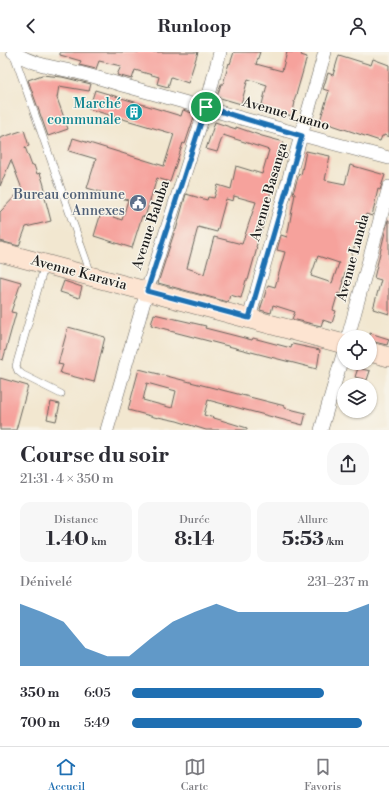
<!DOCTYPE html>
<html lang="fr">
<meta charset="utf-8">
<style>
:root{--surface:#fff;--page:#f7f7f7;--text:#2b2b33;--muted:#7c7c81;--line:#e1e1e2;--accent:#1f6fb2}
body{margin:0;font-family:"Libre Bodoni",serif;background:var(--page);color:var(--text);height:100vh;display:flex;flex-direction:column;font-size:15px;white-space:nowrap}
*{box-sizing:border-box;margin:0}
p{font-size:13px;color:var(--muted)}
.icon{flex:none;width:22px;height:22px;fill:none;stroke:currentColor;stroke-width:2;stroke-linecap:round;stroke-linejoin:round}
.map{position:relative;height:378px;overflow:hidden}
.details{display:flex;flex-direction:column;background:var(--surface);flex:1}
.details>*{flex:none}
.tools{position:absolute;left:337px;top:278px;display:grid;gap:8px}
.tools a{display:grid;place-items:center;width:40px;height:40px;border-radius:50%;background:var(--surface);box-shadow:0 1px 3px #0004;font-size:20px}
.pin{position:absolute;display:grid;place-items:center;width:34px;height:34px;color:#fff;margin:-17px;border:2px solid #fff;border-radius:50%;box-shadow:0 1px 4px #0007}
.round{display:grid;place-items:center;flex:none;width:42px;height:42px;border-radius:16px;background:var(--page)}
.summary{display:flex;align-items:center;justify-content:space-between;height:68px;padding:0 20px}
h1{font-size:22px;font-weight:800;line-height:30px}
.metrics{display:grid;grid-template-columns:repeat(3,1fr);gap:6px;height:68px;padding:4px 20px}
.metrics div{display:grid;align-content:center;border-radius:10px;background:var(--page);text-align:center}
.metrics b{font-size:20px;font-weight:800}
.metrics small{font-size:11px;font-weight:400}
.metrics p{font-size:11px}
.chart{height:112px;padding:8px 20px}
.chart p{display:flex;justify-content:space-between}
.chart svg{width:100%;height:72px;margin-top:4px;fill:var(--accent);opacity:.7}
ul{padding:0 20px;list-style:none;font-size:13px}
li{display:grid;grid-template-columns:64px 48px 1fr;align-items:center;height:30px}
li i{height:10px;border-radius:5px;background:var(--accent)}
header{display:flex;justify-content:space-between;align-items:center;height:52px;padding:0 20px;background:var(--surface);font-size:18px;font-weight:800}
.menu{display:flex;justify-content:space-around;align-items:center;height:56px;border-top:1px solid var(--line);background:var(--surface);font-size:11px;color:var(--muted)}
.menu a{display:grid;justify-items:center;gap:2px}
.menu .current{color:var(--accent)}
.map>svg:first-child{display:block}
.building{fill:#f6a29c;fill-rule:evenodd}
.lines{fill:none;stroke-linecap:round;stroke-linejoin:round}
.lane-casing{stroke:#67635b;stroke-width:8}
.street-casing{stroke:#67635b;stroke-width:14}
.secondary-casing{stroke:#67635b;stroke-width:20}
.lane{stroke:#fff;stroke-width:7}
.street{stroke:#fff;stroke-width:13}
.secondary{stroke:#fde4d1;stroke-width:19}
.route-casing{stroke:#fff;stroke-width:8}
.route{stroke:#1f6fb2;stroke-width:5}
.labels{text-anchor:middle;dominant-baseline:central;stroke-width:3;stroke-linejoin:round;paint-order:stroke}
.culture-label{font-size:14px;fill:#0d838f;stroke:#f7f3e8;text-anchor:end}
.street-label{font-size:14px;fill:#1c1c1c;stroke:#f7f3e8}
.service-label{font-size:14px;fill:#4e5e75;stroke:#f7f3e8;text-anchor:end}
</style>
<header><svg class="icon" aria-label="back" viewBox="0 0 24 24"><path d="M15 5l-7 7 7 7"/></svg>Runloop<svg class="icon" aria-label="person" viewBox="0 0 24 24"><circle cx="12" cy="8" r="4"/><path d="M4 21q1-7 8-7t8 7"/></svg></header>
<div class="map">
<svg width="389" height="378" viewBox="0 0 389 378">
<rect width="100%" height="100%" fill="#f7f3e8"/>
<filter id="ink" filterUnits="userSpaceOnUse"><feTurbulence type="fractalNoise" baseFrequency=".025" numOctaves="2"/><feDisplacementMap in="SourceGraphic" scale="8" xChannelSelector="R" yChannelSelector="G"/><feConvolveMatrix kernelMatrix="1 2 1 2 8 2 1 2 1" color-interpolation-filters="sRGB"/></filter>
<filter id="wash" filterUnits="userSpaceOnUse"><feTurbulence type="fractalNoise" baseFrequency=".012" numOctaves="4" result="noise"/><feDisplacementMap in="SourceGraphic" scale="16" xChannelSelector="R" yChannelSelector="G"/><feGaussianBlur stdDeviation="0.9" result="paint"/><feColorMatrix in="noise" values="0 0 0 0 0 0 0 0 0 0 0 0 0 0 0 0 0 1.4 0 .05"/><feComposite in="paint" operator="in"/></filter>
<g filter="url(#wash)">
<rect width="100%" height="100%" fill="#f2e7d0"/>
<g id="blocks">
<g class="building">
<polygon points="60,0 198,0 188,31 171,25 168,35 157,32 159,25 135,18 132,27 117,23 121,14 99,9 96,17 79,13 81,9 60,3"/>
<polygon points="234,0 260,0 256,12 282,19 287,0 302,0 301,3 307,5 294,50 295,50 292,64 272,58 270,63 260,60 267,33 248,27 241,52 217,45 221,32 223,32 229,11 230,12"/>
<polygon points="339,3 371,13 373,7 389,13 389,85 384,83 384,84 382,84 380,89 320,69 329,39 323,37 328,21 333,23"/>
<polygon points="42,23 62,25 91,32 89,39 59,34 57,46 68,77 48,84 28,28"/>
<polygon points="95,38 181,64 183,58 195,62 185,92 183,91 170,130 157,126 145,165 142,164 132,196 94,184 101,161 122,168 128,148 87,136 96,107 69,99 73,86 164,114 174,82 89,57"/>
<path d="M215 70 236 77V75L262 84 284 90 265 161H267L256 195 257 196 248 228H246L241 246 230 243 228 250 158 231 175 178H176L186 142 207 148 208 145 214 146 218 133 231 137 236 114 262 122 269 98 223 83 217 100 206 97ZM234 144 256 150 242 192 214 185 204 222 187 216 198 175 217 180 226 147 233 149Z"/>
<polygon points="24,78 29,94 25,95 32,114 34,113 37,122 40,121 43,130 46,141 44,142 51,169 26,175 19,194 0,189 0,160 22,137 11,108 0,134 0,86"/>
<path d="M306 99 330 104 325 128 345 132 350 113 385 123 380 138 378 137 372 164 366 162 358 190H356L342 230H344L340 242 338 241 333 258 336 259 332 271 323 268 321 274 292 267 295 260 273 253 271 261 260 258 268 233 275 235 285 200 277 198 281 183 287 185 295 142 293 141 299 122 301 123ZM318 204 339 211 332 231 311 224Z"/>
<polygon points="388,168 389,168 389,262 373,257 381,228 374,226"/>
<polygon points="0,224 21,230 11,260 16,261 3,308 0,307"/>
<polygon points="64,229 82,235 79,246 60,240"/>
<polygon points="154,262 206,274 205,276 252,288 253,286 291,296 292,292 320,298 317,317 170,279 170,278 151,273"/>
<polygon points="68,275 105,285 94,330 60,321 63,313 58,312"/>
<polygon points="370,281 389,287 387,293 370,289"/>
<polygon points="358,316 370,319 367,328 355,325"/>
<path d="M139 317 285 354V356L306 361 303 373 208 348 204 363 247 376V378H206L177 369 158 365V366L128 358ZM147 331 176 339 172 356 143 348Z"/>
<polygon points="0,326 28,334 16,378 0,378"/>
<polygon points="51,350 60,352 56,369 47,367"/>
</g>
</g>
</g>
<g filter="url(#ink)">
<use href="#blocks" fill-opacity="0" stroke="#67635b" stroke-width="1"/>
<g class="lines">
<defs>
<g id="lane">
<polyline points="13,0 91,222"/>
<polyline points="45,212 16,314 18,319 23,323 61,342"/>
</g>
<g id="street">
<path d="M13 0C33 13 53 15 76 20 93 24 109 29 126 34 214 58 301 84 389 106"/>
<polyline points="249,266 325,0"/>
<polyline points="348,285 389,135"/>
<polyline points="107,378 147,239 206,55 220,0"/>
<polyline points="321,378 344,299"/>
</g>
<g id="secondary">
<polyline points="0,200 344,292"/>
<polyline points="370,300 389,305"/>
</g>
</defs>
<use href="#lane" class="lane-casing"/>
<use href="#street" class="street-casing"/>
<use href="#secondary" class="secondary-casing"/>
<use href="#lane" class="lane"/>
<use href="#street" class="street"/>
<use href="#secondary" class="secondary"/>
</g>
</g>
<g class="lines" filter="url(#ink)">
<defs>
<polygon id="route" points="206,55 302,84 249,266 147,239"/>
</defs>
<use href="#route" class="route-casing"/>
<use href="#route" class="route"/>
</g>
<defs>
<symbol id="building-disc" viewBox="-11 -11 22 22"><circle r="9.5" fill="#0f9aa8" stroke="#f7f3e8"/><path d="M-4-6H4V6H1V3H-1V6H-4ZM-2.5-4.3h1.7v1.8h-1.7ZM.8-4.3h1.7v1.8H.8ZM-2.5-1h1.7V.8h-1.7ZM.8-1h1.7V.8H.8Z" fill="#fff"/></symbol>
<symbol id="civic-disc" viewBox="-11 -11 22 22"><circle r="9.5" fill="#5c6f8a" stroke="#f7f3e8"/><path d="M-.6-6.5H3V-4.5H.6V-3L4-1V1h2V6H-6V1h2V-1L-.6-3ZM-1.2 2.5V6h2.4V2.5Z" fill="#fff"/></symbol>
</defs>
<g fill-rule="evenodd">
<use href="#building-disc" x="124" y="50" width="20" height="20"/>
<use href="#civic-disc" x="128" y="141" width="20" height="20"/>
</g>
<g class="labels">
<g class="culture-label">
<text x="121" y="52">Marché<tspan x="121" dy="16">communale</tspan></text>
</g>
<g class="street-label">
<text transform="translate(286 62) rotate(16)">Avenue Luano</text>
<text transform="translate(269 140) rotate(-74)">Avenue Basanga</text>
<text transform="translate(151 173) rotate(-72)">Avenue Baluba</text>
<text transform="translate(353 206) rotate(-75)">Avenue Lunda</text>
<text transform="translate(79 221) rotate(15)">Avenue Karavia</text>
</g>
<g class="service-label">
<text x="125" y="143">Bureau commune<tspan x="125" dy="16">Annexes</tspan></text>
</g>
</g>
</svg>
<div class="tools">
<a><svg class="icon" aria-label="locate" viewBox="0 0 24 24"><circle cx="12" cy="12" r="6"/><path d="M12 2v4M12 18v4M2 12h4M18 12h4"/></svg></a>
<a><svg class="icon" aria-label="layers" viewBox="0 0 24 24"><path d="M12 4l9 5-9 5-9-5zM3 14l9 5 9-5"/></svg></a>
</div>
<div class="pin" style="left:206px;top:55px;background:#1e9e55"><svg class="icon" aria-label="arrive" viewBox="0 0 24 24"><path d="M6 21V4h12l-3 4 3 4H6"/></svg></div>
</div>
<section class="details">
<div class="summary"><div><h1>Course du soir</h1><p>21:31 · 4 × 350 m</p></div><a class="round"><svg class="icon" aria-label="share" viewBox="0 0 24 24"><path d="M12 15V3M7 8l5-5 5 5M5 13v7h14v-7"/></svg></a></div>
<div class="metrics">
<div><p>Distance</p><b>1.40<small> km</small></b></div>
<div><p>Durée</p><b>8:14</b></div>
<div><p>Allure</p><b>5:53<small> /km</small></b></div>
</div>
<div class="chart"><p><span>Dénivelé</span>231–237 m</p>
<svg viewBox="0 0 160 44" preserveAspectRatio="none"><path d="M0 44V6L10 11L20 17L30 33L40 38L50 38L60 27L70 17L80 11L90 6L100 11L110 11L120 11L130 11L140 11L150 11L160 6V44z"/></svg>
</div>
<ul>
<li><b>350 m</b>6:05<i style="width:81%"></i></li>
<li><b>700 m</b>5:49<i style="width:97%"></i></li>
</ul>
</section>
<nav class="menu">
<a class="current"><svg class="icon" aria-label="home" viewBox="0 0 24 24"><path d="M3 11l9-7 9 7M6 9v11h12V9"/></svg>Accueil</a>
<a><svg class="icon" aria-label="map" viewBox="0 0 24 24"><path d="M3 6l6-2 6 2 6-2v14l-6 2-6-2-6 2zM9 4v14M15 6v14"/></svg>Carte</a>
<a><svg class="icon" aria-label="saved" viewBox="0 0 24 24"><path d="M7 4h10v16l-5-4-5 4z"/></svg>Favoris</a>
</nav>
